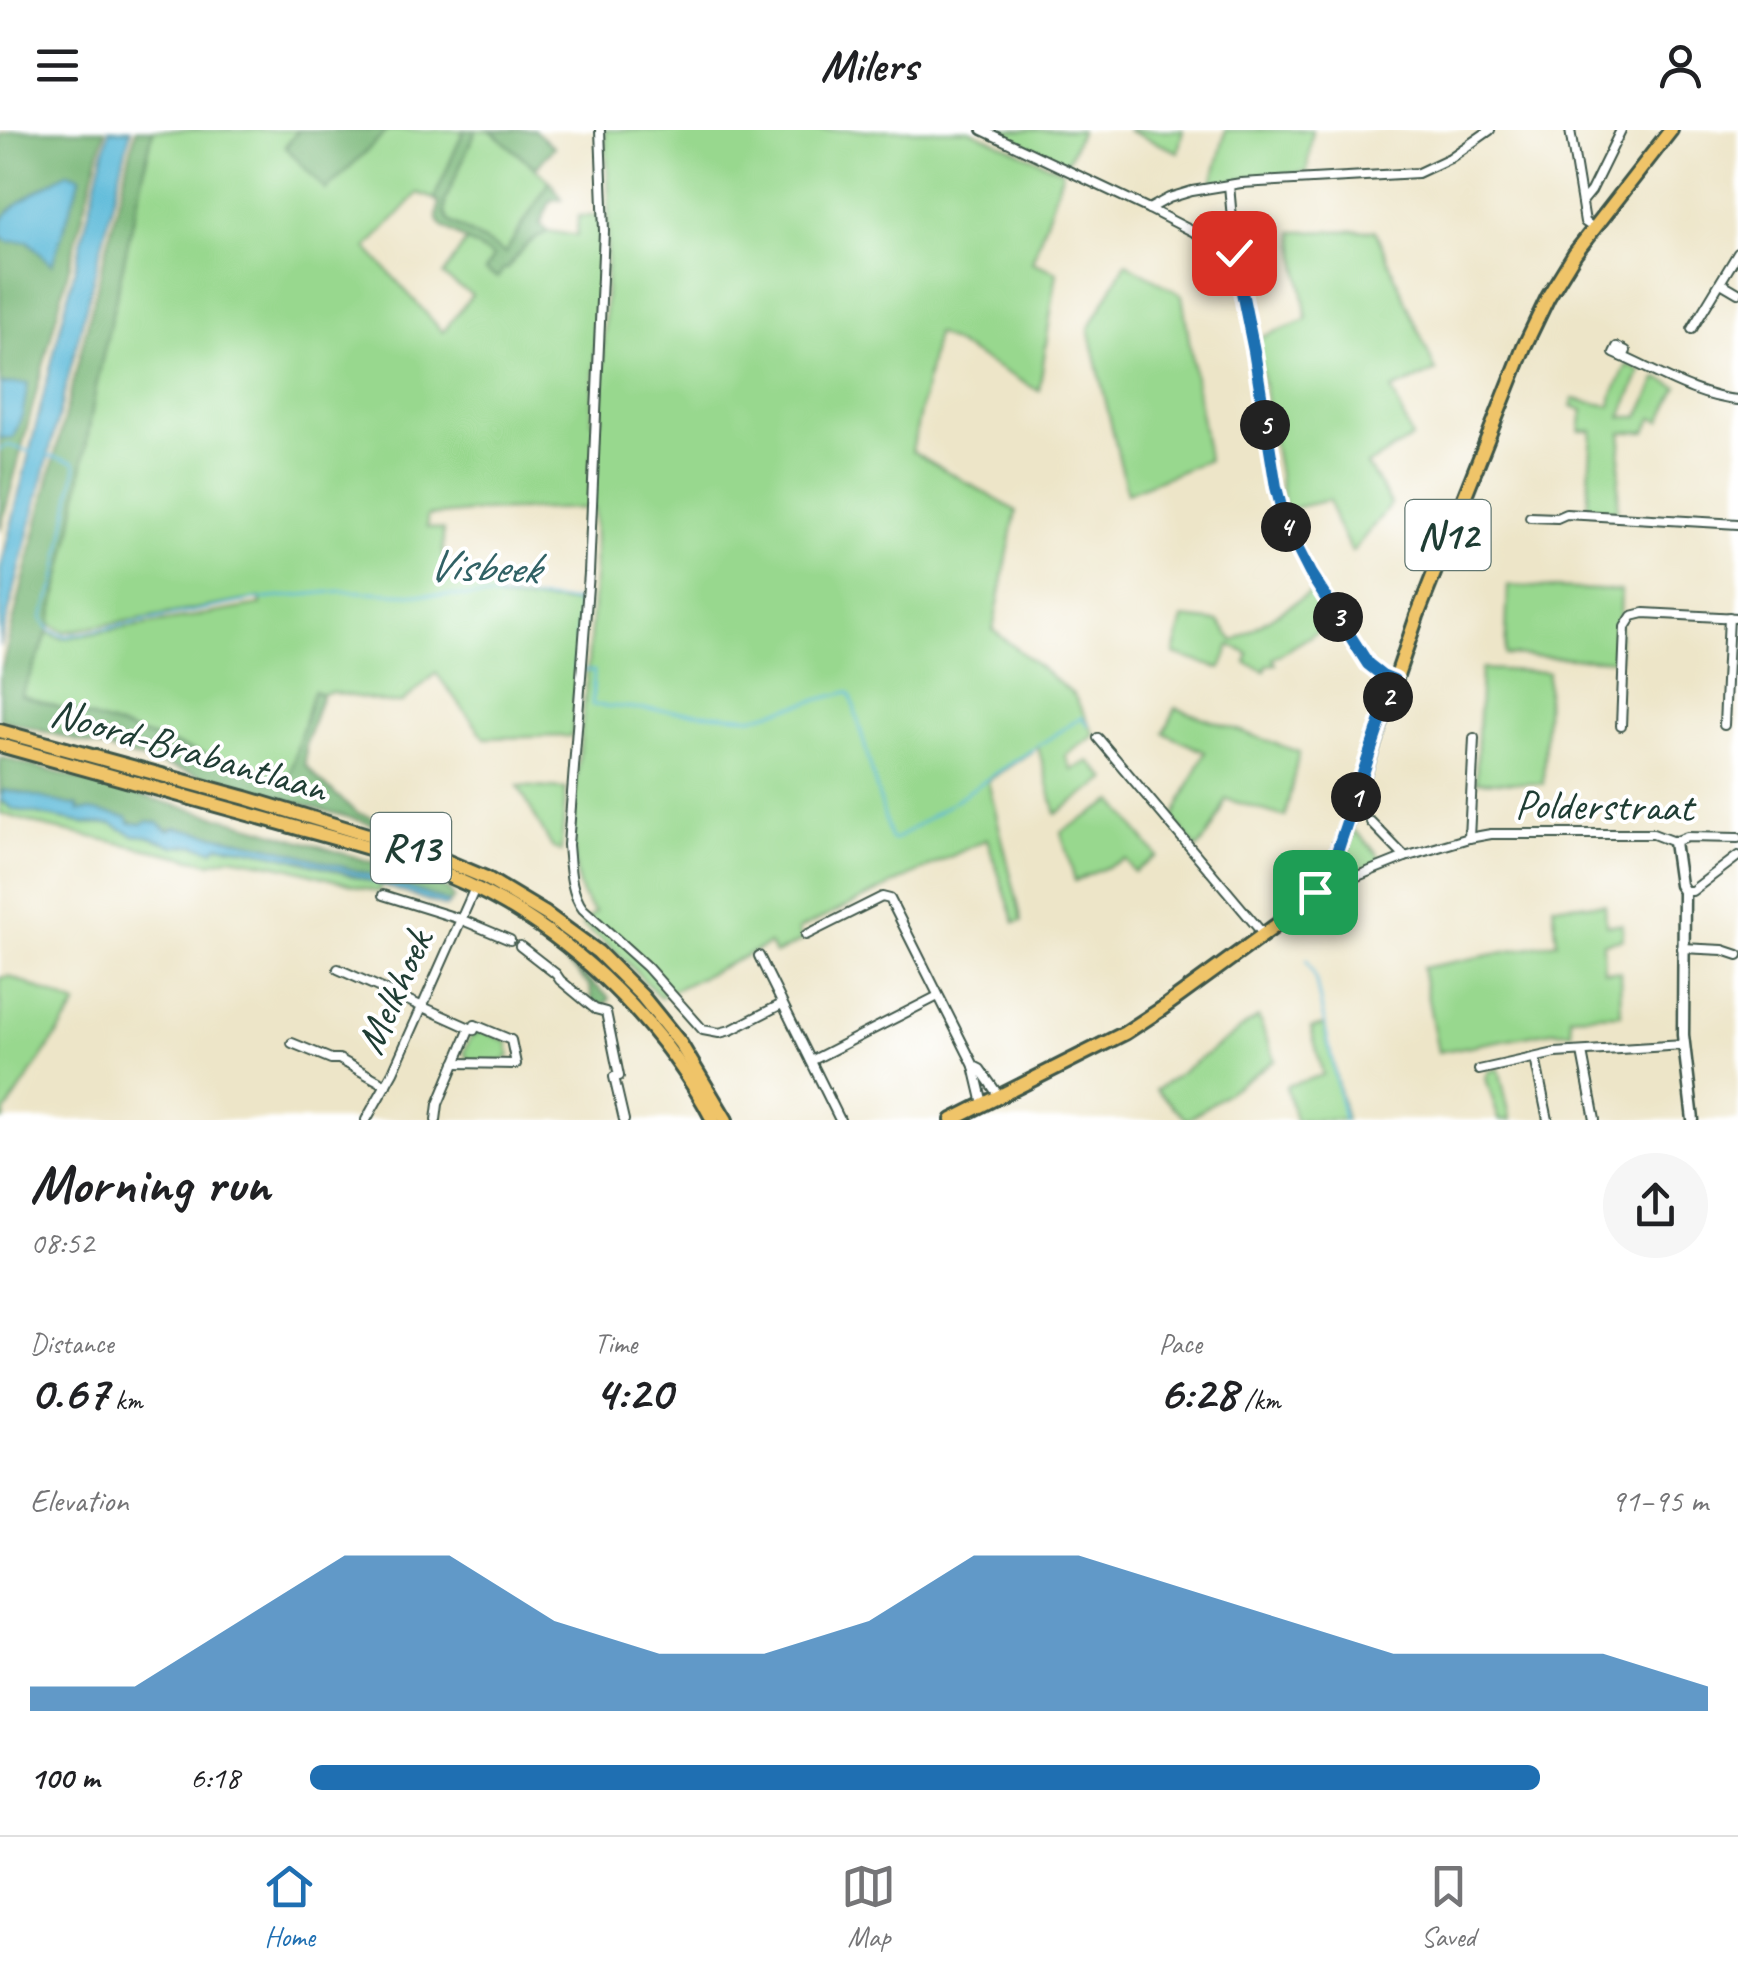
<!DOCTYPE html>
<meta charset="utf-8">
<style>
:root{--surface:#fff;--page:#f6f6f6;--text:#202124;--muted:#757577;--line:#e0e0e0;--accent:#1f6fb2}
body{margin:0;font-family:Caveat,sans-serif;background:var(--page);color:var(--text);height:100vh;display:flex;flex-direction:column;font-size:38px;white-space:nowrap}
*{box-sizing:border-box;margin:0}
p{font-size:32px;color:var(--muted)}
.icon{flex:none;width:55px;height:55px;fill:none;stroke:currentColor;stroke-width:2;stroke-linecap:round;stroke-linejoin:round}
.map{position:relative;height:990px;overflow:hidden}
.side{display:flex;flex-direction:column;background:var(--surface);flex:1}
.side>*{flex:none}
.pin{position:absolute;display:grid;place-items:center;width:85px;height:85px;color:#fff;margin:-42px;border-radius:20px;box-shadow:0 5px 15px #0006}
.km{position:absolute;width:50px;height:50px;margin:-25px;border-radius:50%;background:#222;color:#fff;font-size:28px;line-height:50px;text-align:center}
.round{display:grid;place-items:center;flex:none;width:105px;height:105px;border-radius:52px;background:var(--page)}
.overview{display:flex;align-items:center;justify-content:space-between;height:170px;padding:0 30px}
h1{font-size:55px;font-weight:700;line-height:75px}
.figures{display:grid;grid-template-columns:repeat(3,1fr);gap:15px;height:170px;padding:10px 30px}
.figures div{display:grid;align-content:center}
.figures b{font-size:50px;font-weight:700}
.figures small{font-size:28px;font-weight:400}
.figures p{font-size:28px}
.chart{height:280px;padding:20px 30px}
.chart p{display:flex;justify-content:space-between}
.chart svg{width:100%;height:180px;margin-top:10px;fill:var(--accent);opacity:.7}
ul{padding:0 30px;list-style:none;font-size:32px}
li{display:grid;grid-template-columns:160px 120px 1fr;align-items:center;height:75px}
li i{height:25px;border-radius:12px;background:var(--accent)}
header{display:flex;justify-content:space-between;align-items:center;height:130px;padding:0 30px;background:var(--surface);font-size:45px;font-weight:700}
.tab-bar{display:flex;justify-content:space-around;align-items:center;height:140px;border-top:2px solid var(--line);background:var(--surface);font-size:28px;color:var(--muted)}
.tab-bar a{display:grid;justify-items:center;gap:5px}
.tab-bar .current{color:var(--accent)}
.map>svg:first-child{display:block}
.green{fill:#98d88e;stroke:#5c8a61;stroke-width:2.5}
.forest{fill:#7ab879;stroke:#4c7a56;stroke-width:2.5}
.water{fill:#5bbad9;stroke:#3d7c86;stroke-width:2.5}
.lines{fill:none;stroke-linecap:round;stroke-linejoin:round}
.stream{stroke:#5bbad9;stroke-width:2.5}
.minor-casing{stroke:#3e564a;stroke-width:12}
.tertiary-casing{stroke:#3e564a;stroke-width:15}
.primary-casing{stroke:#3e564a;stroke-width:18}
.minor{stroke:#fff;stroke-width:8}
.tertiary{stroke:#fff;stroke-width:10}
.primary{stroke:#efc469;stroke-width:12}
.route-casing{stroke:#fff;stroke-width:20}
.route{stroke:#1f6fb2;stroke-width:12}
.labels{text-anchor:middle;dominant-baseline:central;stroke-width:8;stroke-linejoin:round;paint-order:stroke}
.shield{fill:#fff;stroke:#627771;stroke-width:2.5}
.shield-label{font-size:40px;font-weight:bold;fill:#1f3d34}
.street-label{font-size:42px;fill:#1f3d34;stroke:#fff}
.water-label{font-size:45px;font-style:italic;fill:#316266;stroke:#fff}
</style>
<header><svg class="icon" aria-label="menu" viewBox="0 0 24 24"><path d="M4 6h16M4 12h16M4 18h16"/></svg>Milers<svg class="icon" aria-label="person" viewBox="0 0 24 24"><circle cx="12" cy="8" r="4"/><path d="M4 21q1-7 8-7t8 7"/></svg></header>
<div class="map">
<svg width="1738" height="990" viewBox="0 0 1738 990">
<rect width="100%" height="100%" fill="#fff"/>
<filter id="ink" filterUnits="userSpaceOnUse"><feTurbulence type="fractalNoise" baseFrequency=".01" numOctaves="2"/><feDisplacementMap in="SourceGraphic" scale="20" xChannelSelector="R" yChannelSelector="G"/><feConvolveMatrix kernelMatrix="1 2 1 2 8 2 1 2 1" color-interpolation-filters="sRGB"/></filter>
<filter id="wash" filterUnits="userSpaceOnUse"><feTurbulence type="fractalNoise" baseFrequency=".0048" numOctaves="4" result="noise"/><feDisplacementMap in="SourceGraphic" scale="40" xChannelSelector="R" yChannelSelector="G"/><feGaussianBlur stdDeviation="2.25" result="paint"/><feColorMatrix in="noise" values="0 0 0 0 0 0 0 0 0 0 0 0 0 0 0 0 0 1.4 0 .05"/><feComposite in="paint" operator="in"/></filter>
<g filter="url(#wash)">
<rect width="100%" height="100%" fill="#ede5c8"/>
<g class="green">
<path d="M153 0H299L285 16 326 60 388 0H464L434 69 418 63 367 118 443 202 472 165 443 146 466 111 494 127 503 138 507 139 526 115 548 101 577 106 578 86H601L592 292 601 290 609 64 605 0H970L1063 41 1032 132 1057 142 1039 261 936 203 912 321 1016 381 993 500 1074 565 1095 605 1065 626 1072 640 1089 631 1107 649 1056 684 1038 617 988 651 1022 791 1015 793 987 709 798 800 802 811 775 824 770 814 660 867 617 822 582 795 595 782C580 770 577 751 575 733 570 696 576 655 580 617 587 538 598 457 594 378L481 381 427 386V397L443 400V428L458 438V452L461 454 497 449 498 469 582 473 572 606 485 608 436 543 402 573H389L331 562 322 564 314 561 288 651 20 566 41 521 47 502 60 508 71 507 261 475 260 468 64 502 50 494 71 404 96 257Z"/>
<polygon points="476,0 490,0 550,51 505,123 449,91 445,83 445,71"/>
<polygon points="996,0 1081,0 1066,34"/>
<polygon points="1127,0 1183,0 1178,22"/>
<polygon points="1226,0 1312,0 1307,42 1212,53"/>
<polygon points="1375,100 1436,241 1392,260 1412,308 1367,335 1391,374 1352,422 1336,393 1329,370 1285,380 1256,209 1307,190 1293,102"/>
<polygon points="1126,133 1182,165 1208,330 1127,363 1089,199"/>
<polygon points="1627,235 1641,241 1621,287 1639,287 1658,248 1678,257 1661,291 1653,288 1646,302 1622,302 1617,381 1587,379 1592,301 1580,301 1583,280 1572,276 1573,269 1611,276 1613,264"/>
<polygon points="1508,456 1621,461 1618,530 1505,525"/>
<polygon points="1316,459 1335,491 1273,529 1276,534 1267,535 1265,541 1246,533 1249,524 1230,515 1221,539 1174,524 1183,488 1219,492 1234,511"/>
<polygon points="1481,539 1548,542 1543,654 1476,651"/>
<path d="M1176 578 1299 622 1285 687 1226 669C1219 688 1211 704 1197 719L1173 689 1205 622 1164 603Z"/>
<polygon points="518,656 566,659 561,722 552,717"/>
<path d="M0 670 13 679 82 693 112 694 133 705 147 706 175 716 195 715 213 720 219 715C275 720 329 739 382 755L378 762 287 737 231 727 211 733 50 698 0 683Z"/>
<polygon points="1114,671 1157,726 1134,742 1125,729 1075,751 1061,702"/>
<polygon points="1354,700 1377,723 1382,733 1353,743 1348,743 1341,738"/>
<polygon points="1605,774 1606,795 1622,794 1623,809 1603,813 1604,841 1620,842 1621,884 1570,886 1572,902 1552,901 1438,922 1422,838 1557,812 1553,775"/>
<polygon points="9,846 77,875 5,983 4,990 0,990 0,848"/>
<polygon points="1258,887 1275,930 1187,990 1156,960"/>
<polygon points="1324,895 1346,990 1295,990 1286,956 1323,945 1311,898"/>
<polygon points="479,899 508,912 510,926 502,932 469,930 464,922 472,904 476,905"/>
<polygon points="1499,939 1511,990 1499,990 1486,948 1489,941"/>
</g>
<g class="forest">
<polygon points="16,0 105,0 0,401 0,4"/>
<polygon points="136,0 153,0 96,257 71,404 50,494 41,521 21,565 288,651 313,561 322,564 306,613 305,634 318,649 357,683 439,709 438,715 358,690 0,589 0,545"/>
<polygon points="299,0 388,0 326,60 285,17"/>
<polygon points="464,0 476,0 445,71 445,83 449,91 505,123 550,51 562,69 551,70 540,94 548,101 526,115 507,139 503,139 498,148 485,141 493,127 442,96 437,88 439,73 434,69"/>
<polygon points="490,0 534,0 554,17 536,38"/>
<path d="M0 627 255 697 392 738 437 754 449 760 454 768 449 773 384 749 277 718 175 697C156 706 104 679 79 681L78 676 54 673 16 661 0 670Z"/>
<polygon points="543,811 610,868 607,873 593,877 590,857 576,842 542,814"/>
</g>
<g class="water">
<polygon points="109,0 131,0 0,517 0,441"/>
<path d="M68 42 81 46 52 135 28 111 9 112 0 106C0 100 0 96 2 90 11 73 51 53 68 42Z"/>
<polygon points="28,253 23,283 13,308 0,308 0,254"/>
<path d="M3 660C28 662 52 672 78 676L79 681 91 680 127 687 130 693 142 694 147 691 159 693 168 701 175 697 277 718 384 749 449 773 446 777C374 752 295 722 219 715L213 720 195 715 175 716 147 706 133 705 112 694 82 693 13 679 0 670Z"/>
</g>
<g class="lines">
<g class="stream">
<polyline points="0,319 8,315 31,322"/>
<path d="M49 326 74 332 76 336 55 455 42 488C46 499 56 504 67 506L252 470 342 461 576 471 579 482 575 539 594 541 592 575 752 587 848 562 851 565 889 704 891 709 895 710 1082 587 1089 595"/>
<polyline points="1307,830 1315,847 1344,990"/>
</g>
</g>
</g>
<g filter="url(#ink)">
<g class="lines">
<defs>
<g id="minor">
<path d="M600 0 604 101 589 443 568 715C570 736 570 762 583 779L647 837 703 900 719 903 731 900 782 874"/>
<polyline points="982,0 1149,79 1235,123"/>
<polyline points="1570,0 1585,92 1594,98"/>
<polyline points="1229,55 1235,123 1254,221 1276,357 1286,395 1310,443 1368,534 1382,545 1394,550"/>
<polyline points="1582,72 1591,61 1621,0"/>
<polyline points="1149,79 1169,68 1192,61 1241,53 1418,43 1450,28 1490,0"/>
<polyline points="1721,153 1738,163"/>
<polyline points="1692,199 1738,123"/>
<path d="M1623 227 1626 221 1617 217 1614 223 1623 227C1659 243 1698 267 1738 270"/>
<polyline points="1530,387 1557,388 1566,384 1738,394"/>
<polyline points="1724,595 1729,487"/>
<polyline points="1621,596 1625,497 1632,486 1644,483 1738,488"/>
<polyline points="1098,608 1264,805"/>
<polyline points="1371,692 1405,727"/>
<polyline points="1469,708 1474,608"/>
<polyline points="1327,746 1342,750 1350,749 1405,727 1469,708 1491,704 1653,704 1674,712 1687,707 1738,708"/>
<polyline points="1684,761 1692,761 1738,726"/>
<polyline points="383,765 460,789 510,810"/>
<polyline points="806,805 882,767 890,769 974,936 983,974"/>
<polyline points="520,816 556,844 560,850 595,879 606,882 619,946 614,947 624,990"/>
<polyline points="1682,818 1723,820 1738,825"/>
<polyline points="759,826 840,990"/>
<polyline points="338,839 474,900 475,895 511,910 516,934 455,933"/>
<polyline points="292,913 331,929 339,929 386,955"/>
<polyline points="1582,922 1595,990"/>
<polyline points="1535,928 1548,990"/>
<polyline points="811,931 938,866"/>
<polyline points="974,936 980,939 999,966"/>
<polyline points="1479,940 1555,923 1684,915"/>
<polyline points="366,990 393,942 475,758"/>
<polyline points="436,990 438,974 470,898"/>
</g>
<polyline id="tertiary" points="1674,712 1680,755 1684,761 1683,905 1693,990"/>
<g id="primary">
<polyline points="0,601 246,668 427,723 486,748 546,784 598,822 642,866 680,913 726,990"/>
<path d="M0 615C90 640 180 665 270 690 331 708 393 722 451 747 559 792 659 886 713 990"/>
<polyline points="952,990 1125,903 1160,880 1296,781 1327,746 1334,731 1417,486 1524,217 1548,167 1575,123 1671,0"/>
</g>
</defs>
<use href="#minor" class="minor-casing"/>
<use href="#tertiary" class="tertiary-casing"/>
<use href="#primary" class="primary-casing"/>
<use href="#minor" class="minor"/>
<use href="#tertiary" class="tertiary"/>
<use href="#primary" class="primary"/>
</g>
</g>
<g class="lines" filter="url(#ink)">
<defs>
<polyline id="route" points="1234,123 1254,221 1276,357 1286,396 1310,443 1368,534 1382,545 1394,550 1334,731 1327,746 1315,762"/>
</defs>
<use href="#route" class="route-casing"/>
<use href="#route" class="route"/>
</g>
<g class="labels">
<g class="shield">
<rect x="1405.5" y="370" width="85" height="70" rx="8"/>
<rect x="371" y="683" width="80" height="70" rx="8"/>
</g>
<g class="shield-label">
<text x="1448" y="405">N12</text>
<text x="411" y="718">R13</text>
</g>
<g class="street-label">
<text transform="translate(189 620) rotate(16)">Noord-Brabantlaan</text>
<text transform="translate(1604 676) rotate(1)">Polderstraat</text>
<text transform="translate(394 862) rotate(-66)">Melkhoek</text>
</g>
<g class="water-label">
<text transform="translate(483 437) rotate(2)">Visbeek</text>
</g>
</g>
</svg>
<div class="pin" style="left:1315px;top:762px;background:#1e9e55"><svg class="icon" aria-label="arrive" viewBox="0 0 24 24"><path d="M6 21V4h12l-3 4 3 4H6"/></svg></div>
<div class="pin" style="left:1234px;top:123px;background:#d93025"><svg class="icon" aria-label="check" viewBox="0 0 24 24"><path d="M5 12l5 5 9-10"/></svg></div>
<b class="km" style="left:1356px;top:667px">1</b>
<b class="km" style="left:1388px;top:567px">2</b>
<b class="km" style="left:1338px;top:487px">3</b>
<b class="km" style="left:1286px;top:397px">4</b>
<b class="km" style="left:1265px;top:295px">5</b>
</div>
<section class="side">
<div class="overview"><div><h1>Morning run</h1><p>08:52</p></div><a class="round"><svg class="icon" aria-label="share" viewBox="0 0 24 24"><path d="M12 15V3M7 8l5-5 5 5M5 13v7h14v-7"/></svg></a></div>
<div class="figures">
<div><p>Distance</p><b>0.67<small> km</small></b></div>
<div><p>Time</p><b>4:20</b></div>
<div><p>Pace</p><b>6:28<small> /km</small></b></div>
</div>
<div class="chart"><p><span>Elevation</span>91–95 m</p>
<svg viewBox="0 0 160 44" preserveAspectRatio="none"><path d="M0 44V38L10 38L20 22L30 6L40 6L50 22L60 30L70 30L80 22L90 6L100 6L110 14L120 22L130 30L140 30L150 30L160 38V44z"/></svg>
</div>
<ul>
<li><b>100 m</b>6:18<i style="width:88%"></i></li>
</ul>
</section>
<nav class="tab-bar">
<a class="current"><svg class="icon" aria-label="home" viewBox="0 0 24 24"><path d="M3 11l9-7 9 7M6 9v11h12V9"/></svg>Home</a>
<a><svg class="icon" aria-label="map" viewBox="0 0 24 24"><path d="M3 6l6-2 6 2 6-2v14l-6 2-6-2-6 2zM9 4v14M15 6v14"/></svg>Map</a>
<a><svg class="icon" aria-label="saved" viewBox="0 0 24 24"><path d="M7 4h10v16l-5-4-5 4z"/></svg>Saved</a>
</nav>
